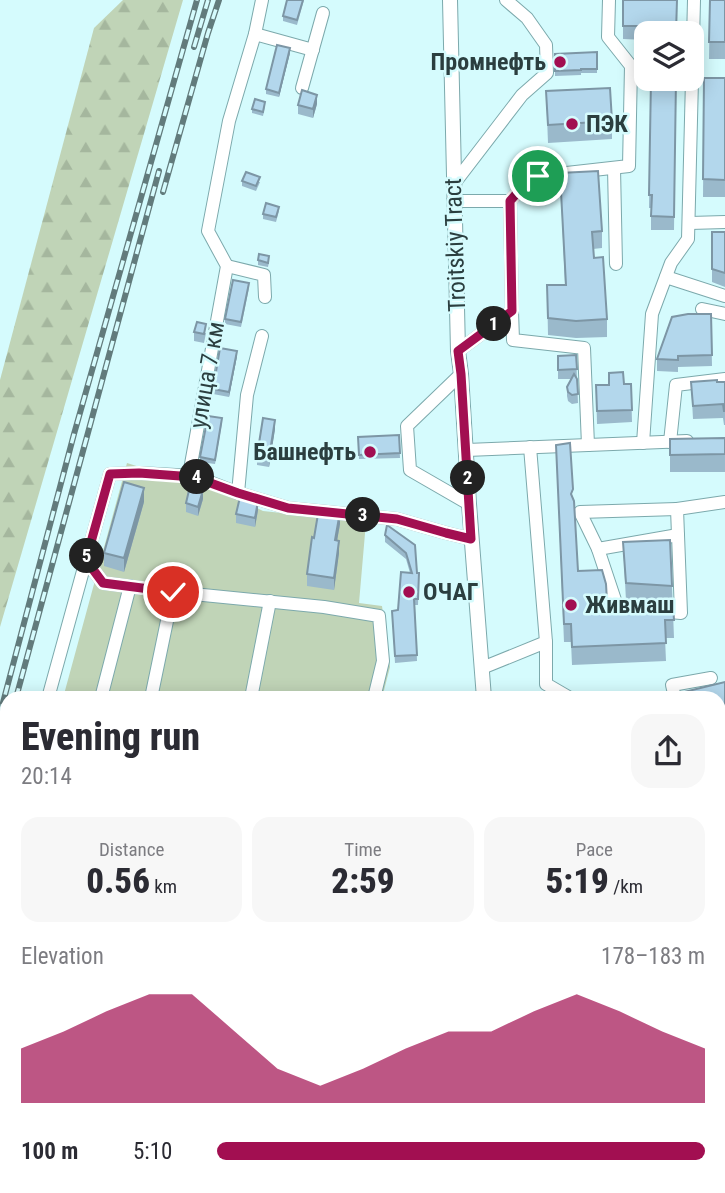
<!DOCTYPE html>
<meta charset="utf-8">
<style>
:root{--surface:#fff;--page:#f7f7f7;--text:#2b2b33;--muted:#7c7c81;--accent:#a20f51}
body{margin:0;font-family:"Roboto Condensed",sans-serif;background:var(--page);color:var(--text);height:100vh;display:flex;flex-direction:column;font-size:26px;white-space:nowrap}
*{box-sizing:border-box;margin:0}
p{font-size:23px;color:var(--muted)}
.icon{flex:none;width:38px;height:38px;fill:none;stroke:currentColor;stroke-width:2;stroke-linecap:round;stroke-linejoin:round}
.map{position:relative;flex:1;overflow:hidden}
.details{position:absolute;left:0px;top:691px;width:726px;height:502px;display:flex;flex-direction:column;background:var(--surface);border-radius:21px 21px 0 0;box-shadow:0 4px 18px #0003}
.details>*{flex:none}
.tools{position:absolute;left:634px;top:21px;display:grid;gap:14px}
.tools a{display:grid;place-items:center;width:70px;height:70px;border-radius:14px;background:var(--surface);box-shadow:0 4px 18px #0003;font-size:35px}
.pin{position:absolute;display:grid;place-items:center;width:60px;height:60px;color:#fff;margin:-30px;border:4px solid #fff;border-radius:50%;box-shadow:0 2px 7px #0007}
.km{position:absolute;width:35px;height:35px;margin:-18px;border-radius:50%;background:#222;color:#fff;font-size:19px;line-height:35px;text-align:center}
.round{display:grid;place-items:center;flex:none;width:74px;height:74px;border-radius:21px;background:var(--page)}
.headline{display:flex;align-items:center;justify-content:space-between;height:119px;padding:0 21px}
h1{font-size:38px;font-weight:800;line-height:52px}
.figures{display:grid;grid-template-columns:repeat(3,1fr);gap:10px;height:119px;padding:7px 21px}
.figures div{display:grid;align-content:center;border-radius:18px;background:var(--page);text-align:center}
.figures b{font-size:35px;font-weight:800}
.figures small{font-size:19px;font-weight:400}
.figures p{font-size:19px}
.chart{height:196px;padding:14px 21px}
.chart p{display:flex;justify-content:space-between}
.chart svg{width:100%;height:126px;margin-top:7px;fill:var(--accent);opacity:.7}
ul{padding:0 21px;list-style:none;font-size:23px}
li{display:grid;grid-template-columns:112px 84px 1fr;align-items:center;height:52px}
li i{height:18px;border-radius:9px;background:var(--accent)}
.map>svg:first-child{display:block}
.green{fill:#c0d4b7}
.forest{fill:url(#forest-firs)}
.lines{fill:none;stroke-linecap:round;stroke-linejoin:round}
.minor-casing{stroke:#7ca9ac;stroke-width:14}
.major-casing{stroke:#7ca9ac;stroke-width:16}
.minor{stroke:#fff;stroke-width:12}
.major{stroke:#fff;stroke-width:14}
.rail-casing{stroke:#627b7c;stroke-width:6}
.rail{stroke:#d5fbfd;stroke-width:3.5;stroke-dasharray:10;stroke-linecap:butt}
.wall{fill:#9ab9cb}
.shaded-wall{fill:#7d96a5}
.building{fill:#b3d7ec;stroke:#7d96a5;stroke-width:2}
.route-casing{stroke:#fff;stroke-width:14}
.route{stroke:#a20f51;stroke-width:9}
.poi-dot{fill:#a20f51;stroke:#d5fbfd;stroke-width:2.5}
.labels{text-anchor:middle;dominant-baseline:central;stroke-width:5;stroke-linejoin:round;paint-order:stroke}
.poi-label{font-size:24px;font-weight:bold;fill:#2b3e3f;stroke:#d5fbfd;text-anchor:start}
.street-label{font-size:24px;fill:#2b3e3f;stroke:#d5fbfd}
</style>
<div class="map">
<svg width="725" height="1193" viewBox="0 0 725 1193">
<defs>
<pattern id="forest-firs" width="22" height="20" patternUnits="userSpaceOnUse" patternTransform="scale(1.75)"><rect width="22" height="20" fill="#c0d4b7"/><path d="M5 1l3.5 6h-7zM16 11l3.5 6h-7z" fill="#a5b79e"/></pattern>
</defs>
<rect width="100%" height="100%" fill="#d5fbfd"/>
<g class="green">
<polygon points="127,463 237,498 263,511 366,522 359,603 382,606 390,667 382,698 63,698"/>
<polygon points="7,903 7,1186 421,1186 422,1193 0,1193 0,929"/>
</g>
<polygon class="forest" points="123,0 183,0 0,627 0,380 94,28"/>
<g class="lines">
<defs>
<g id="minor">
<polyline points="262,0 255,34 229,121 208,231 227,266 191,464 194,476 238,493 288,508 397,519 446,533 471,539"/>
<polyline points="255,34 313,50"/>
<polyline points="302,88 323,13"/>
<polyline points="614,168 616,264"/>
<polyline points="453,185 522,95 547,73 546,45 527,18 506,0"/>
<polyline points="453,201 510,201 512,311 458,351"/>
<polyline points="510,201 531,177 629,166 631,66 608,37 609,0"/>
<polyline points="690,223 725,222"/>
<polyline points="227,266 264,275 265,297"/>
<polyline points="666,277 725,296"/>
<polyline points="702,309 725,314"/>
<polyline points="512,311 513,340 584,348 588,445"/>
<polyline points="461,374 407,426 410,470 469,504"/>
<polyline points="670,442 676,385 725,379"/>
<polyline points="643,443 652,314 671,263 688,239 694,0"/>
<polyline points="467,450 687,441"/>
<polyline points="194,476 139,473 110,474 86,560 103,583 173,592 324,607 379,616 383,661 374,698"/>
<polyline points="238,493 247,395 262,336"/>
<polyline points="598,549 678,535"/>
<polyline points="623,610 618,609 598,549 580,512 677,509"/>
<polyline points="658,611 681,613 677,509 725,502"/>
<polyline points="546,642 546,684 570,698"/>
<polyline points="482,668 546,642 530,447"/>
<polyline points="48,698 86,560"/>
<polyline points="101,698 130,586"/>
<polyline points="151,698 173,592"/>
<polyline points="251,698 270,601"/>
<polyline points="675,698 672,685 711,678"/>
<polyline points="0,874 7,848"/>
<polyline points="719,914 725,933"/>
<polyline points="0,1096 7,1069"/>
<polyline points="0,1136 7,1138"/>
<polyline points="719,1139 725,1158"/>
<polyline points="418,1186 418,1193"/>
<polyline points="649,1186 650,1193"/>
<polyline points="42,1193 44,1186"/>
<polyline points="153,1193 154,1186"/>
<polyline points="269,1193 271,1186"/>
</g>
<g id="major">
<polyline points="450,0 458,351 461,374 469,504 484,698"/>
<polyline points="516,1186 517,1193"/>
</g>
</defs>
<use href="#minor" class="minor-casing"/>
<use href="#major" class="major-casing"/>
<use href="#minor" class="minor"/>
<use href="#major" class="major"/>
<defs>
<g id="rail">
<polyline points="194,47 208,0"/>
<polyline points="163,192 208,33 219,0"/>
<polyline points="16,698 159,171"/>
<polyline points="0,714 74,434 197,0"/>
<polyline points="0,757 7,731"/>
<polyline points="0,796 7,770"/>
</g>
</defs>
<use href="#rail" class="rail-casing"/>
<use href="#rail" class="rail"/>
</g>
<g class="wall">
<polygon points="304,0 297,25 283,21 283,16"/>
<polygon points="623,0 677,33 646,33 646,40 623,39"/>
<polygon points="710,0 725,0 725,59 709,59"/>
<polygon points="597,52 597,73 581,73 581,75 555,76 555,54"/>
<polygon points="290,53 279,97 266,94 266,89"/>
<polygon points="704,78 725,78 725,197 703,197"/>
<polygon points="651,79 676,79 674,230 651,230 651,208 649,208"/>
<polygon points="546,91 612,121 612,139 548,143"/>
<polygon points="317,104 313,118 298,114 298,105"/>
<polygon points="265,106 263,116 252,113 252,109"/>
<polygon points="560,173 602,231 602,248 593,249 594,258 607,319 607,337 576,338 548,335 547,285 565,285"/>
<polygon points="242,181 260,182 256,191 242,186"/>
<polygon points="279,211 276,222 263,219 263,214"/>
<polygon points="712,232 725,232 725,287 712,282"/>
<polygon points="258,260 269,261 268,267 258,265"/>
<polygon points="249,288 241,327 225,324 225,319"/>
<polygon points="711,314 712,366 678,367 678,372 657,371 657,359"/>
<polygon points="194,332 206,333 204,343 194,341"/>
<polygon points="576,355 578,403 572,404 568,401 567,396 567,387 572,379 558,379 558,356"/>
<polygon points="237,356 229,397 213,394 213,389"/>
<polygon points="691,382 725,382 725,425 724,425 723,418 693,419"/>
<polygon points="631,384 632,422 597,424 596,385"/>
<polygon points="222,423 215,464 200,462 200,457"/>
<polygon points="275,429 269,467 257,465 257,456"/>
<polygon points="399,435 400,458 359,459 358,437"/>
<polygon points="725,438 725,472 670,472 670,439"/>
<polygon points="556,445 573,499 578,571 607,601 661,603 626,601 623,542 672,586 674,638 665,638 666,661 572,665 571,642 564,642"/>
<polygon points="203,499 198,516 186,512 186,503"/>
<polygon points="144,502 124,572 104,566 104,553"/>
<polygon points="258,510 255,527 236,523 236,514"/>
<polygon points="340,524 337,541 339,553 334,590 307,586 307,574 314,538"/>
<polygon points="385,535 415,545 417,573 419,573 418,605 415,605 417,661 395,663 392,611 398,610 410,573 406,559 385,542"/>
<polygon points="725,682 725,868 719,844 719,698 672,695"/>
<polygon points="725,996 725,1109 719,1091 719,997"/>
<rect x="590" y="1186" width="33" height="7"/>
</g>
<g class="shaded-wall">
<polygon points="290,48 290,53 279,97 279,93"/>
<polygon points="317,95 317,104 313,118 313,109"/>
<polygon points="237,351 237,356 229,397 229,392"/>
<polygon points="275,420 275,429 269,467 269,458"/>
<polygon points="144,488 144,502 124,572 124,558"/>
<polygon points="203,490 203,499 198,516 198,507"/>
<polygon points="258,501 258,510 255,527 255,518"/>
<polygon points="340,512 340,524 335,552 335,540"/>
<polygon points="339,541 339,553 334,590 334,578"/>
</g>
<g class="building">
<polygon points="287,0 303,0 297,20 283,16"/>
<polygon points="623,0 677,0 676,33 651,33 651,26 623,26"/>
<polygon points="710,0 725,0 725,42 709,42"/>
<polygon points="277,45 290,48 279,93 266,89"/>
<polygon points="597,52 597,69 581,69 581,70 555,71 555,54"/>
<polygon points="704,78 725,78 725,180 703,179"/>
<polygon points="651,79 676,79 674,217 651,216 652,195 649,195"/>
<polygon points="610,88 612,121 548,125 546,91"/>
<polygon points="302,90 317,95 313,109 298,105"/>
<polygon points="255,99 265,102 263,112 252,109"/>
<polygon points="598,171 602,231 592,232 594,258 603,257 607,319 576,321 548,318 547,285 566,285 560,173"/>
<polygon points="246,172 260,177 256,186 242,181"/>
<polygon points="266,203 279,207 276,217 263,214"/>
<polygon points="712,232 725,232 725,273 712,269"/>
<polygon points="259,254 269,256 268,263 258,260"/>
<polygon points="233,280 249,283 241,322 225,319"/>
<polygon points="688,314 711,314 712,355 678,356 678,360 657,359 672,317"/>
<polygon points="197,322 206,324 204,334 194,332"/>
<polygon points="220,348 237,351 229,392 213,389"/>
<polygon points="576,355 577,369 558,370 558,356"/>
<polygon points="623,372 624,384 631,384 632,410 597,411 596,385 609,385 609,373"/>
<polygon points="574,374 577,379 578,394 572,395 568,392 567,387"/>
<polygon points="717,380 717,382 725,382 725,411 724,411 723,404 693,406 691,382"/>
<polygon points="208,416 222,418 215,460 200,457"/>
<polygon points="263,418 275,420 269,458 257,456"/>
<polygon points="399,435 400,453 359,455 358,437"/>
<polygon points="725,438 725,454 670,455 670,439"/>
<polygon points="570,443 573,489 571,494 574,501 578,571 602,570 606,584 607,601 673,603 674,620 665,620 666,643 572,647 571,624 564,624 556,445"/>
<polygon points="124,482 144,488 124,558 104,553"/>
<polygon points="190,486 203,490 198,507 186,503"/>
<polygon points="240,497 258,501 255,518 236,514"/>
<polygon points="319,508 340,512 335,540 339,541 334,578 307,574 312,537 314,538"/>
<polygon points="387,525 415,545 417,573 419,573 418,599 414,599 417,655 395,656 392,611 398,610 401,572 412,573 406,553 385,535"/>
<polygon points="670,540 672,586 626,583 623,542"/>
<polygon points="725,682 725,850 719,826 719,698 651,698 672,694 672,695"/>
<polygon points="629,693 630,698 610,698"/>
<polygon points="725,996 725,1093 719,1075 719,997"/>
<polygon points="595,1186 622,1186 623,1193 596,1193"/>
<polygon points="464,1190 464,1193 453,1193 453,1191"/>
</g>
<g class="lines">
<defs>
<polyline id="route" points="173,592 103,583 86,560 110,474 139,473 194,477 238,493 288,508 397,519 446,533 471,539 461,374 458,351 512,311 510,201 531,177 538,176"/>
</defs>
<use href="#route" class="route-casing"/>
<use href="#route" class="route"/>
</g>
<g class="poi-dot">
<circle cx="560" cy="62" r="7"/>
<circle cx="572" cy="124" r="7"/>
<circle cx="370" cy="452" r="7"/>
<circle cx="409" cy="592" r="7"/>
<circle cx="571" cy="605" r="7"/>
</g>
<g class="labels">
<g class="poi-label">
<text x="546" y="62" text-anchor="end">Промнефть</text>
<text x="586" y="124">ПЭК</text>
<text x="356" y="452" text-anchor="end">Башнефть</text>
<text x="423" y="592">ОЧАГ</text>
<text x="585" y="605">Живмаш</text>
</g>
<g class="street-label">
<text transform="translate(455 245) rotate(-92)">Troitskiy Tract</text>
<text transform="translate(207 375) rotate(-80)">улица 7 км</text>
</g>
</g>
</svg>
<div class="tools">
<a><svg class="icon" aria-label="layers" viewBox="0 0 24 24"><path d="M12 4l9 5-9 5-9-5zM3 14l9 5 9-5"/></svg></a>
</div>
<div class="pin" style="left:538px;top:176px;background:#1e9e55"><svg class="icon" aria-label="arrive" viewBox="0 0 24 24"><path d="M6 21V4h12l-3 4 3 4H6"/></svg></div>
<div class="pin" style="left:173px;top:592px;background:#d93025"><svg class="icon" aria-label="check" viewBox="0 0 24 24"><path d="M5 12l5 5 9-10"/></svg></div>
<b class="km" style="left:494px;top:324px">1</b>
<b class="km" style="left:468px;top:478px">2</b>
<b class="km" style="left:363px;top:515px">3</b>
<b class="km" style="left:197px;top:477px">4</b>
<b class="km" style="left:87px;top:556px">5</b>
<section class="details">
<div class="headline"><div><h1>Evening run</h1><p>20:14</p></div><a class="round"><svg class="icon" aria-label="share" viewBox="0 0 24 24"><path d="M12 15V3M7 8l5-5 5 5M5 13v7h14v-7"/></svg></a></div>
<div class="figures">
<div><p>Distance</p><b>0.56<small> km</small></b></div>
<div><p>Time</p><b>2:59</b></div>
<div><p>Pace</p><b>5:19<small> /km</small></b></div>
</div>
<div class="chart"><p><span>Elevation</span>178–183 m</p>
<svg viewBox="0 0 160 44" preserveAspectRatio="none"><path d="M0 44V25L10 19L20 12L30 6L40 6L50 19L60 32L70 38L80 32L90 25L100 19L110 19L120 12L130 6L140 12L150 19L160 25V44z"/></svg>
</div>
<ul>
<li><b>100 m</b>5:10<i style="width:100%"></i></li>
</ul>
</section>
</div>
